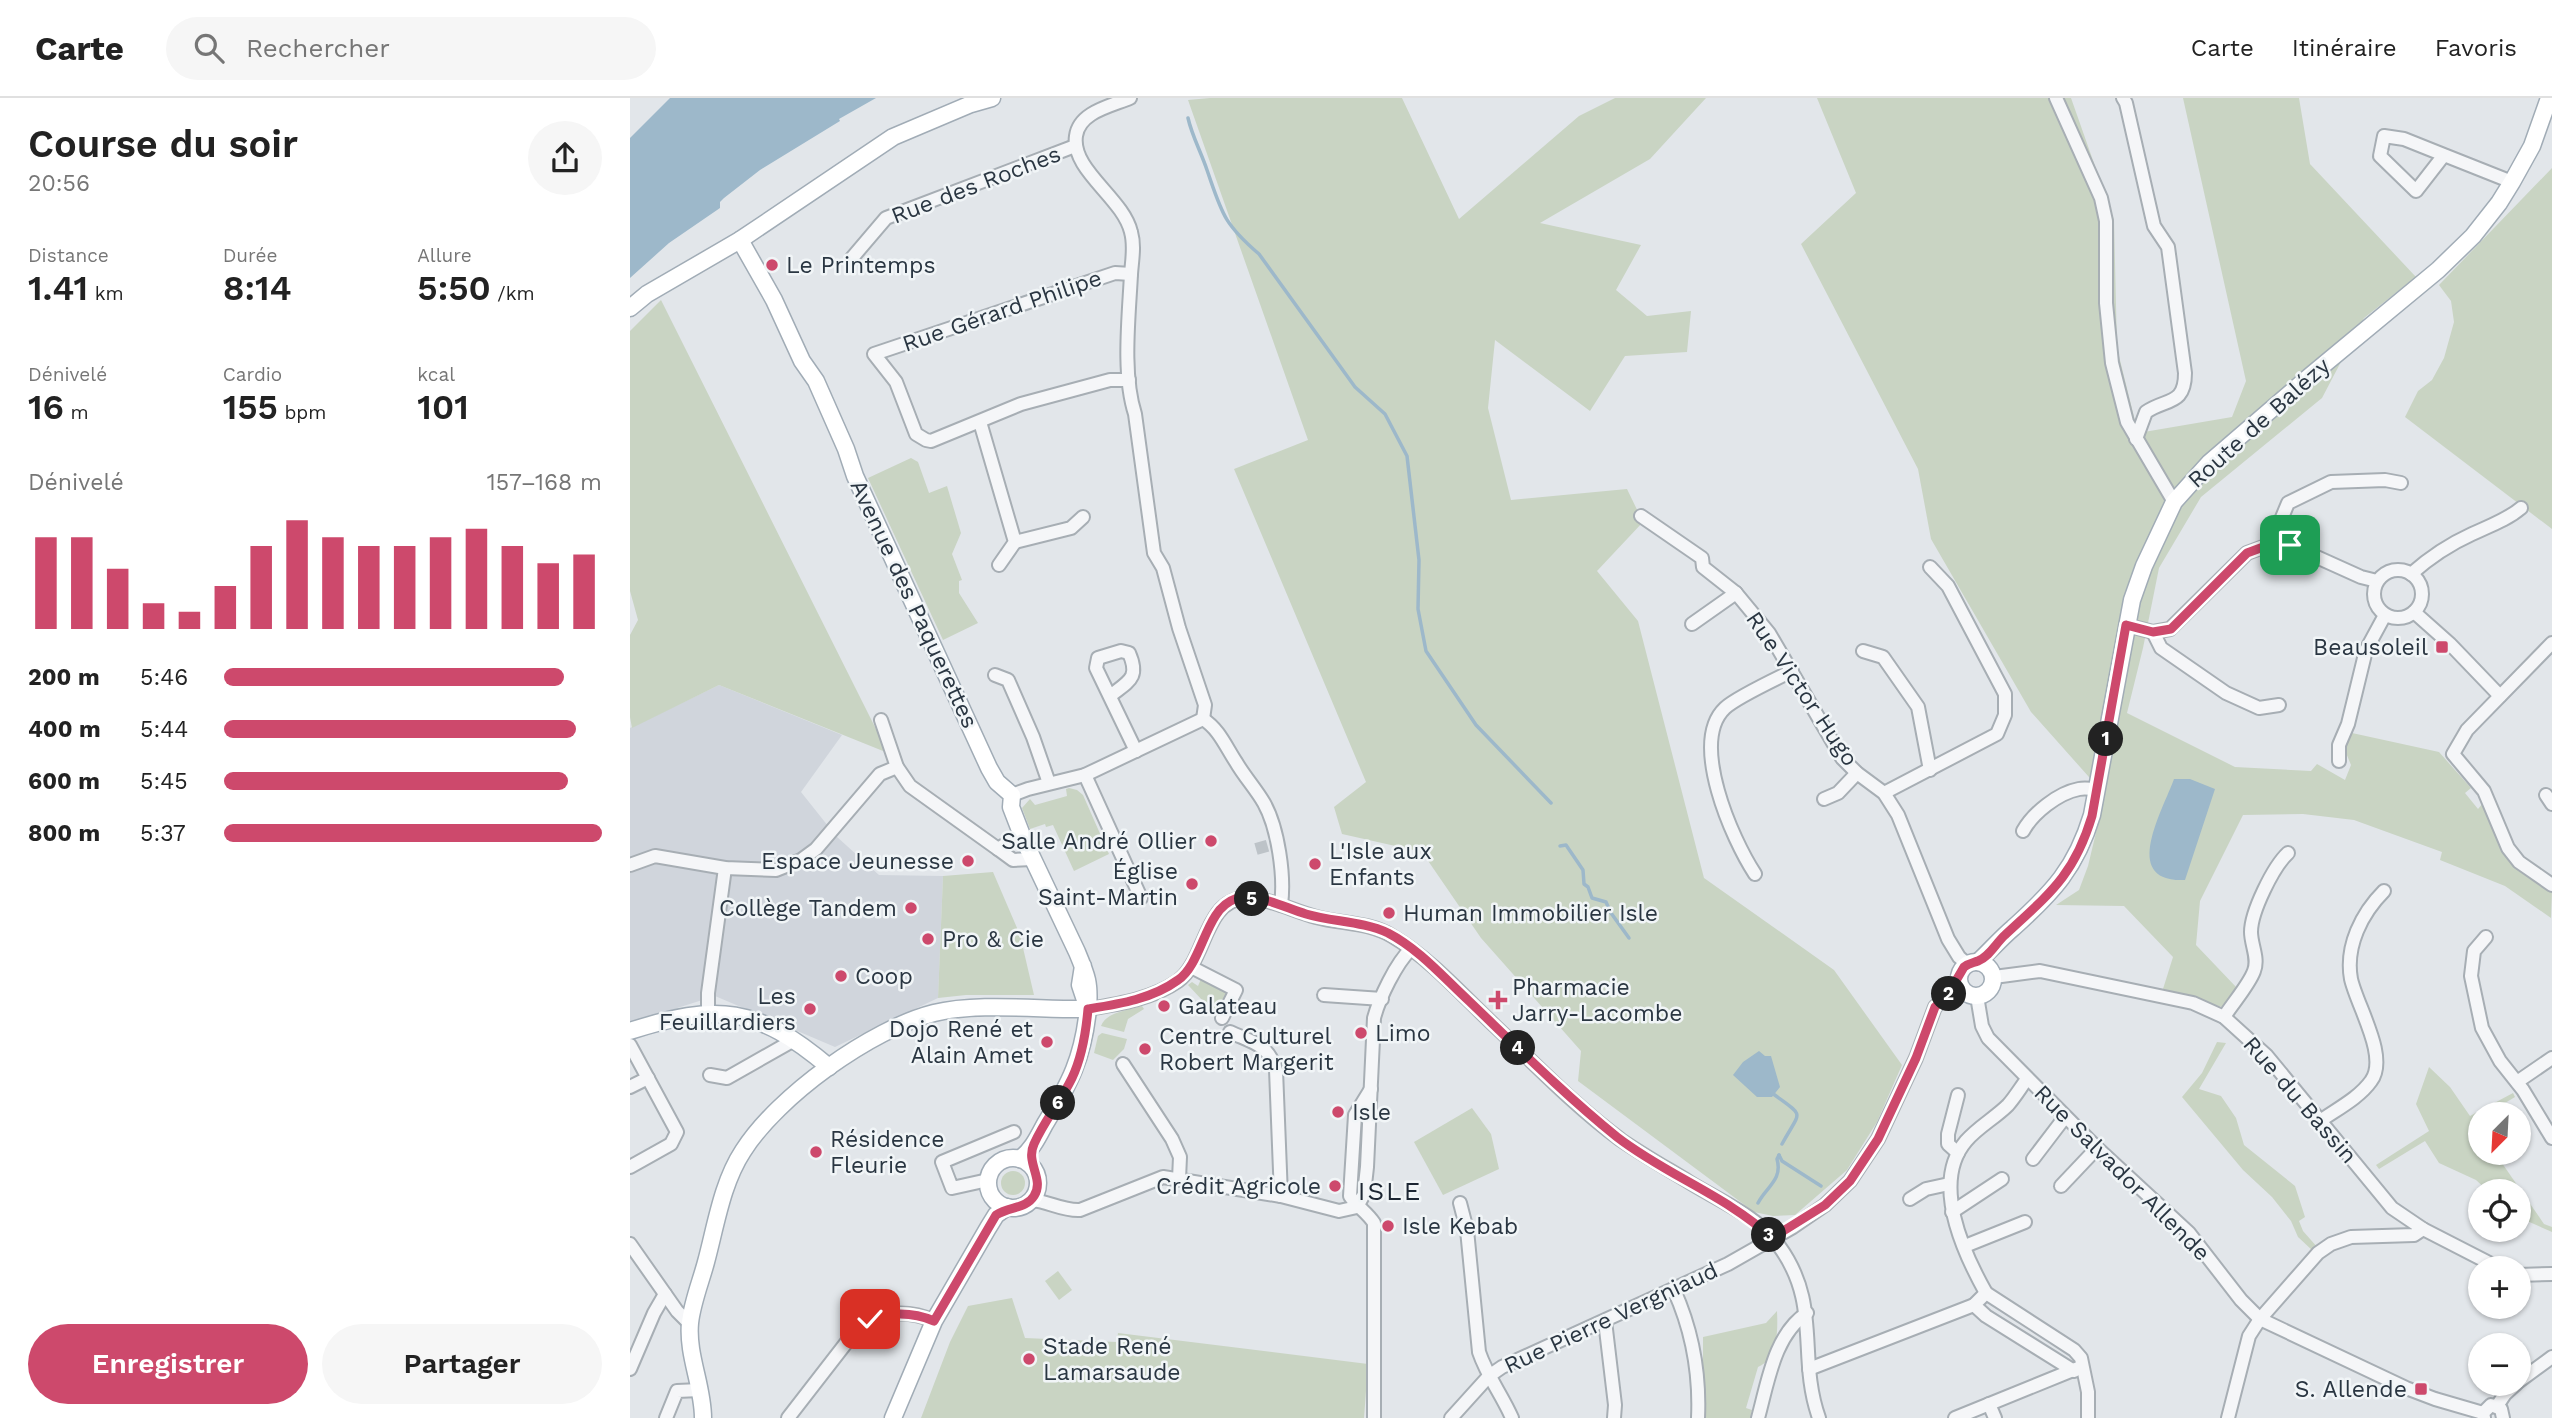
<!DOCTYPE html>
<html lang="fr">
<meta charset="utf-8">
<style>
:root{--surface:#fff;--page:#f6f6f6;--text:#222;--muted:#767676;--line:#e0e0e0;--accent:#cd496c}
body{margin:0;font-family:"Work Sans",sans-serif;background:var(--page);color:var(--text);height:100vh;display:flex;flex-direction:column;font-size:26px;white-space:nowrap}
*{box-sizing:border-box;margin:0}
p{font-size:23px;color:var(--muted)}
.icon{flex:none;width:38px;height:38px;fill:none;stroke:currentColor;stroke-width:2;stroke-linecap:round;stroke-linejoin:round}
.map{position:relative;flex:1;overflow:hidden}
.sheet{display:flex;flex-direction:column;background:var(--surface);width:630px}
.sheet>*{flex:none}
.needle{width:46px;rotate:204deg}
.tools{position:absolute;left:1838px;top:1004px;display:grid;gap:14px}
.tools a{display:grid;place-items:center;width:63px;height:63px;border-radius:50%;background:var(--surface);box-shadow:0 2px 5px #0004;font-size:35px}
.pin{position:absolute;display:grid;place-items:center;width:60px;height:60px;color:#fff;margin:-30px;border-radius:14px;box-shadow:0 4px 10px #0006}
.km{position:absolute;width:35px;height:35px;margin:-18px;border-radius:50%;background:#222;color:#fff;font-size:19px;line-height:35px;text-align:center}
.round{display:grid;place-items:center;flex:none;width:74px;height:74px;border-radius:37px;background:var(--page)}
.head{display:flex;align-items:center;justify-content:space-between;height:119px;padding:0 28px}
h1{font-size:38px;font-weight:600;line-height:52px}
.metrics{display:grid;grid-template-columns:repeat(3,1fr);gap:10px;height:119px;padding:7px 28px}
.metrics div{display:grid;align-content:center}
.metrics b{font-size:35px;font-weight:600}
.metrics small{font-size:19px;font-weight:400}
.metrics p{font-size:19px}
.chart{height:196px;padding:14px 28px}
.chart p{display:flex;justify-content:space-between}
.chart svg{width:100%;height:126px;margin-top:7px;stroke:var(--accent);stroke-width:6}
.button{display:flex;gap:14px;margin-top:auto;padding:14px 28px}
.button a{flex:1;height:80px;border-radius:42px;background:var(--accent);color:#fff;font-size:28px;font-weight:600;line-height:80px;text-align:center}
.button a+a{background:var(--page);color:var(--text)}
ul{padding:0 28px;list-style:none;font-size:23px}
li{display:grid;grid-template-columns:112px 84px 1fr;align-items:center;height:52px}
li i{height:18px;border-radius:9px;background:var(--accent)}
header{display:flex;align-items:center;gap:42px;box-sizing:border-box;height:98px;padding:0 35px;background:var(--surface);border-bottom:2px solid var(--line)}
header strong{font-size:33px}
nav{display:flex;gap:38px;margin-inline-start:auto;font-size:24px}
.search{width:490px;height:63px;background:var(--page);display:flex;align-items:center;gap:18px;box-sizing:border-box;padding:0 24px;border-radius:38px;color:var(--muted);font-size:26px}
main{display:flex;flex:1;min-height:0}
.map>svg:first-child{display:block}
.built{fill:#d0d5dc}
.green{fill:#c9d4c3}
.water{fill:#9db8ca}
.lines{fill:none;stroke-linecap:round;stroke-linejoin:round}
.stream{stroke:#9db8ca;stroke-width:3.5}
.minor-tunnel{stroke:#bdc3c8;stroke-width:12;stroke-dasharray:12 6;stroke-linecap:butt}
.minor-casing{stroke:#a7aeb4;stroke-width:16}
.major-casing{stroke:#a1acb6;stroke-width:19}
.minor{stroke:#f5f6f8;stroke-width:12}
.major{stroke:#fff;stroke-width:16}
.route-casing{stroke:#fff;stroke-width:14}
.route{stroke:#cd496c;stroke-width:9}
.poi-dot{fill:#cd496c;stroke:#f1f5f7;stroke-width:2.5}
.labels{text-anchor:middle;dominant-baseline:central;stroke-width:5;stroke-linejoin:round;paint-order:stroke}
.street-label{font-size:23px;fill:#2a3642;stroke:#f1f5f7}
.poi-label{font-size:23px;fill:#2a3642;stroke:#f1f5f7;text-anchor:start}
.quarter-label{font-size:26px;letter-spacing:2px;fill:#1c2633;stroke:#f1f5f7}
</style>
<header>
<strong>Carte</strong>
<div class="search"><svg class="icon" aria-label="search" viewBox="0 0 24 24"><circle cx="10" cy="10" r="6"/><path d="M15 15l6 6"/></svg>Rechercher</div>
<nav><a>Carte</a><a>Itinéraire</a><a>Favoris</a></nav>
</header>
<main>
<section class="sheet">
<div class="head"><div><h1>Course du soir</h1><p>20:56</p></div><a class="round"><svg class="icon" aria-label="share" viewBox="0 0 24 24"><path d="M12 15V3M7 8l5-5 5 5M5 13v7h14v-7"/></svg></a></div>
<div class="metrics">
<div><p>Distance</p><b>1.41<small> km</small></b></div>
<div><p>Durée</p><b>8:14</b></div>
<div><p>Allure</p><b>5:50<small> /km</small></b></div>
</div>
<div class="metrics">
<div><p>Dénivelé</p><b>16<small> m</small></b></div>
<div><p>Cardio</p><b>155<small> bpm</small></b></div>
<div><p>kcal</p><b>101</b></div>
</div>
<div class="chart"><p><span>Dénivelé</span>157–168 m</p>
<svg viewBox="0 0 160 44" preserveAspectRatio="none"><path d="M5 44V12M15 44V12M25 44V23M35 44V35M45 44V38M55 44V29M65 44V15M75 44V6M85 44V12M95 44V15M105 44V15M115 44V12M125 44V9M135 44V15M145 44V21M155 44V18"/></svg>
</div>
<ul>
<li><b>200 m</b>5:46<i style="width:90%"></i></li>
<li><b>400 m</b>5:44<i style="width:93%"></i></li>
<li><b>600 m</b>5:45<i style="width:91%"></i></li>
<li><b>800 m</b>5:37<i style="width:100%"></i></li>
</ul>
<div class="button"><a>Enregistrer</a><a>Partager</a></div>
</section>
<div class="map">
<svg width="1922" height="1320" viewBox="0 0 1922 1320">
<rect width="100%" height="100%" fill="#e2e6ea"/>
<polygon class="built" points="89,587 212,637 171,694 206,738 249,777 313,778 308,900 205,949 85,898 0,925 0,630"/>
<g class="green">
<polygon points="580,0 772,0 829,121 949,18 985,0 1076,0 1020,61 910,125 1011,147 986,192 1017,218 1061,213 1057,254 995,258 960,313 865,242 858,310 881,402 997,391 1013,424 967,473 1008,523 1074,780 1204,872 1272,967 1247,1024 1217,1072 1165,1117 1143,1118 1124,1114 948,983 951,953 851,840 792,754 712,736 704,709 736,684 604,371 678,342 558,2"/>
<polygon points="1187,0 1441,0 1484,122 1487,250 1508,335 1602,319 1616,283 1553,0 1669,0 1680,66 1786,179 1734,220 1692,300 1571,399 1529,470 1513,550 1497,615 1605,669 1681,673 1687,666 1715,682 1721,667 1714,650 1722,635 1809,654 1841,690 1835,695 1848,711 1853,705 1877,760 1922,793 1921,820 1875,788 1810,762 1812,754 1724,722 1673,716 1613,717 1570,803 1566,847 1607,890 1592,909 1533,891 1543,859 1494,808 1426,807 1449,792 1458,768 1475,697 1401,614 1301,441 1288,371 1171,146 1226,95"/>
<polygon points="1922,70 1922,431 1775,319 1788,293 1802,282 1814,260 1824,224 1821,203 1809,187"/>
<polygon points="31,202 258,655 89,587 2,630 0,619 0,537 8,522 0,493 0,233"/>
<polygon points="281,360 288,364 299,395 317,388 331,435 322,456 332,482 329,483 329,495 348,525 313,542 238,380"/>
<polygon points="439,690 447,692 453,697 479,756 444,773 423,727 416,729 415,726 400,731 392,710 400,701 405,707 437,698 436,691"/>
<polygon points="363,774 390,837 404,897 336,897 308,900 313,778"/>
<polygon points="571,881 596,895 597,899 585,918 571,906 573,903 558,887 562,884 568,888"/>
<path d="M512 908 514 911 498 921 494 934 471 928C476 914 499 912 512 908Z"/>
<polygon points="472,935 497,941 494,951 483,962 464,955 468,938"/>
<polygon points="1587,944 1596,945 1569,991 1591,998 1606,1020 1614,1047 1665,1088 1675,1119 1669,1123 1673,1133 1688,1150 1683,1153 1668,1139 1661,1123 1642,1099 1613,1072 1552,999 1572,975"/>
<polygon points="1799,969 1820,989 1840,1018 1883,995 1885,999 1855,1017 1850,1017 1850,1020 1844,1024 1850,1033 1850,1055 1865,1055 1914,1126 1922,1129 1922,1134 1888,1119 1888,1094 1859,1094 1846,1082 1809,1065 1795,1043 1749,1071 1746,1067 1799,1033 1786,1006"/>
<polygon points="842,1010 861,1036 869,1071 813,1097 784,1044"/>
<circle cx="383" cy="1085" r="12"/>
<polygon points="428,1173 442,1192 429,1202 415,1183"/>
<polygon points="382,1200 395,1240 487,1244 488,1235 738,1266 734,1320 291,1320 320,1244 338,1208"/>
<path d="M1147 1213C1148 1232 1148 1261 1128 1269L1116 1310 1122 1312 1120 1320H1073V1239L1136 1225Z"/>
</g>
<g class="water">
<polygon points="40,0 246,0 209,21 210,23 130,72 94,100 90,104 90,110 39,145 0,180 0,40"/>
<path d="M1544 681H1560L1585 691 1555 782C1490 785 1532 714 1544 681Z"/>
<polygon points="1129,953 1135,958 1141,958 1150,989 1142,999 1127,999 1103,977 1113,964"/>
</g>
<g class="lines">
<g class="stream">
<path d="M558 20C562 38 571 54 577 72 592 115 593 125 629 156L725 289 755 316 777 358 789 462 788 511 796 553 846 627 921 705"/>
<polyline points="930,748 936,747 953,772 954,786 958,789 962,800 976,804 981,815 999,840"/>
<path d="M1142 995C1176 1020 1171 1011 1152 1046"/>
<polyline points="1149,1057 1152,1063 1191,1088"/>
<path d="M1128 1105C1136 1089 1153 1082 1147 1061L1149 1057"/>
</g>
<polyline class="minor-tunnel" points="626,751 640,747"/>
<defs>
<g id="minor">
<path d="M500 0C481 8 449 14 446 38 441 72 493 100 501 134 505 148 502 162 501 176 499 218 492 276 505 316L524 455 533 470 549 530 575 607 573 621"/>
<polyline points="1426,0 1471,100 1476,123 1476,205 1482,265 1497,324 1544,404"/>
<path d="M1493 0 1496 5 1524 128 1538 149 1555 275C1555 308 1536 300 1516 314L1506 341"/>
<polyline points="1814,57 1774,41 1754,38 1750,58 1786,93 1814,57 1882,84"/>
<polyline points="222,160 256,120 445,48"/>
<polyline points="499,282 480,282 391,306 301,343 296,342 286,336 266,284 244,256 485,175 501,176"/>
<polyline points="350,324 385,444 369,467"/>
<polyline points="1011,418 1072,460 1073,469 1106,495 1139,535 1212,660 1227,675 1254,695 1268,717 1318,841 1329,859 1337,866"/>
<polyline points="385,444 441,430 453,419"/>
<polyline points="1644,445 1646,434 1658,405 1701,384 1755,382 1771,385"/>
<circle cx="1768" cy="496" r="24"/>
<path d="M1781 476C1799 460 1820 446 1842 436 1859 428 1877 422 1891 410"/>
<polyline points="1784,514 1820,546 1870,598"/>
<polyline points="1062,526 1106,495"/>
<polyline points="1496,527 1523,534 1540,531 1617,455 1644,445 1660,447 1731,479 1747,483"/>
<polyline points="1523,534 1531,550 1596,595 1629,610 1649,607"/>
<polyline points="1922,545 1837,632 1823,656 1854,693 1878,750 1889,764 1922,787"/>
<polyline points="1233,553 1253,559 1288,609 1300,672"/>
<polyline points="365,577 378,582 403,639 419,685"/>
<path d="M480 598C499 583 510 580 499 555L491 553 468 560 466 570 506 653"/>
<path d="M573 621C589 631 596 649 606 664 614 678 626 691 634 705 648 730 655 778 651 807"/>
<polyline points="251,622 267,669 280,688 368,751"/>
<polyline points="1709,663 1709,647 1718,626 1736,552 1755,517"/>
<polyline points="455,677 511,800"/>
<polyline points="1254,695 1367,636 1375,617 1375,596 1318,488 1300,469"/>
<polyline points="382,697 398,691 455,677 573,621"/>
<polyline points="1916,697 1922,706"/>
<polyline points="1194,701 1208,695 1227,675"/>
<path d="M1393 733C1403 715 1428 695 1449 691 1454 690 1461 691 1466 691"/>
<polyline points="393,740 382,742 368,751 383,762 402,761"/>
<polyline points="0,767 25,758 95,770 146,772 171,762 186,751 250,676 267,669"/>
<path d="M1125 776C1102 741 1059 644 1095 610 1107 599 1146 581 1162 573"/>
<polyline points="1856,839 1844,853 1841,878 1852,930 1870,963 1893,992 1922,1040"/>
<polyline points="561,869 606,892 592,920"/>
<polyline points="1364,879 1410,873 1563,905 1594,919 1637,958 1762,1110 1793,1131 1871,1171"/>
<polyline points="694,897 752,901"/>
<polyline points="1317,898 1335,895"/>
<polyline points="1347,898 1352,928 1358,940 1467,1050 1559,1135 1611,1202 1630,1221 1776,1290 1805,1301 1853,1315"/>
<path d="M458 911C489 906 522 901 548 883 576 863 574 802 615 800 640 800 663 813 686 819 712 826 739 824 762 838 801 861 833 898 866 929 906 967 946 1009 991 1042 1013 1057 1036 1070 1059 1084 1088 1102 1129 1119 1149 1148 1192 1207 1167 1258 1189 1320"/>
<polyline points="78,915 78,895 95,770"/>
<path d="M1594 919C1602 906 1619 887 1624 873 1629 860 1621 847 1621 834 1621 814 1643 769 1658 755"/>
<path d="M600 934C624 945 638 946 646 972L651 1098"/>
<polyline points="0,947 47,1034 41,1046 0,1069"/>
<polyline points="493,966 542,1041 550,1059 549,1081"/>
<polyline points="80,977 97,980 164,942"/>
<polyline points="1887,984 1922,960"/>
<polyline points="0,989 18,980"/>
<path d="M741 991 725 1017 720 1098C727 1109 737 1114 744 1125V1320"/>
<polyline points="1328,997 1318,1036 1318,1046 1328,1055"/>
<path d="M1690 1023C1707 1011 1729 1000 1741 983 1759 959 1727 908 1721 881 1715 848 1732 815 1754 793"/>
<polyline points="1403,1061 1435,1019"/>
<polyline points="358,1082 322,1090 312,1064 384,1034"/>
<polyline points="1431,1088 1467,1050"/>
<polyline points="1280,1101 1296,1091 1319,1086"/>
<path d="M401 1102C418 1103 432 1113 450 1112L533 1079 651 1098 709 1113 727 1109"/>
<path d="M830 1105 837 1132 849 1254C857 1278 872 1297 882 1320"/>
<path d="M727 1109 734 1096 737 1069 744 920C749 901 766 865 781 851"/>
<polyline points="1322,1114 1372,1081"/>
<polyline points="0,1146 47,1213 60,1226"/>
<polyline points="1335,1148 1395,1124"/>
<polyline points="1888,1177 1922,1176"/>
<path d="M1044 1192C1062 1232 1070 1276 1068 1320"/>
<path d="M1356 1195C1333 1154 1301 1084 1336 1043 1348 1029 1365 1020 1378 1007 1385 999 1391 989 1397 981"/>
<polyline points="975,1223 985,1307 984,1320"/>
<polyline points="0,1271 24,1215 35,1196"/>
<polyline points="1179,1271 1344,1207"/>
<polyline points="1444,1273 1356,1218 1344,1207 1356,1195 1444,1252 1451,1260 1458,1294 1458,1320"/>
<polyline points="1888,1284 1922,1259"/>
<polyline points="1359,1306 1365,1320"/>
<polyline points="1867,1308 1875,1296 1886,1286"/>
<polyline points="36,1320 47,1293 70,1292"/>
<path d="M158 1320 230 1227C253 1213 280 1212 304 1223"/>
<polyline points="821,1320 859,1278 872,1269 1098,1166 1163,1129 1195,1107 1220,1083 1248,1041 1286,960 1305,909 1317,898 1329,880"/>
<path d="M1128 1320C1138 1284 1144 1237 1177 1215"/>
<polyline points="1325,1320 1448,1270"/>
<polyline points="1598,1320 1619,1238 1630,1221 1688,1155 1701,1146 1721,1139 1784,1137 1793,1131"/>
<polyline points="1854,1320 1853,1315 1861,1307 1871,1311 1873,1320"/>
</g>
<g id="major">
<path d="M110 142 144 202 172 263 186 283 216 351 225 378 359 670 367 684 382 697 381 709 393 740 447 854C457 878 460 885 458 911L450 887 453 868"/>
<polyline points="0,210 17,196 110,142 263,39 341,6 362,0"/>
<circle cx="1346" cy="881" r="17"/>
<path d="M1348 864C1360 853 1370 841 1383 830 1423 794 1446 770 1462 717L1502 502 1514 468 1544 404 1579 365 1680 278 1808 172 1843 138 1869 105 1882 84 1902 48 1919 0"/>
<path d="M0 933C87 905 127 908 199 969"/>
<circle cx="383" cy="1085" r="25"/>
<path d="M73 1320C73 1288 57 1257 60 1225 62 1205 71 1183 76 1164 86 1127 92 1085 113 1053 148 998 241 931 304 915 349 904 411 912 458 911 453 960 440 985 415 1026 408 1039 402 1052 390 1061"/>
<polyline points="263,1320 304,1223 358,1130 366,1117 377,1109"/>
</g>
</defs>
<use href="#minor" class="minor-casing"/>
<use href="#major" class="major-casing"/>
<use href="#minor" class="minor"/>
<use href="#major" class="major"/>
</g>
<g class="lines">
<defs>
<path id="route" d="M240 1221C262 1214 283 1214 304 1223L366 1117C380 1108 396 1111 404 1098 415 1081 395 1065 404 1046 414 1023 431 1003 442 980 452 959 456 934 458 911 489 906 522 901 548 882 573 865 575 811 605 801 627 794 655 810 676 816 703 824 732 823 758 835 789 851 814 880 839 903 887 949 935 997 987 1039 1036 1077 1097 1098 1142 1140L1195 1107 1220 1083 1248 1041 1286 960 1305 909 1317 898 1334 869C1339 865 1343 865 1348 863 1360 858 1366 845 1375 837 1419 796 1444 778 1462 718L1496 527 1523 534 1541 531 1617 455 1644 445 1660 447"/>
</defs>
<use href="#route" class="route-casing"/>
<use href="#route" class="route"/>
</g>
<g class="poi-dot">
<circle cx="142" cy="167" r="7"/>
<rect x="1805" y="542" width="14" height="14" rx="3.5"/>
<circle cx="581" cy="743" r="7"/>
<circle cx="338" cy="763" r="7"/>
<circle cx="685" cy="766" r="7"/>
<circle cx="562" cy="786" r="7"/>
<circle cx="281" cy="810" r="7"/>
<circle cx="759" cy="815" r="7"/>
<circle cx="298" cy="841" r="7"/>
<circle cx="211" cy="878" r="7"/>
<path d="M864.5 891.5h7v7h7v7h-7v7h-7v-7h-7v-7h7z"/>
<circle cx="534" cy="908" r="7"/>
<circle cx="180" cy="911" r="7"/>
<circle cx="731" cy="935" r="7"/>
<circle cx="417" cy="944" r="7"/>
<circle cx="515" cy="951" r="7"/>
<circle cx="708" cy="1014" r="7"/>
<circle cx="186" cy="1054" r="7"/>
<circle cx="705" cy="1088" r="7"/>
<circle cx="758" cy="1128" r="7"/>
<circle cx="399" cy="1261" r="7"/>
<rect x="1784" y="1284" width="14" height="14" rx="3.5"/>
</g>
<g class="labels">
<g class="street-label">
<text transform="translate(346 87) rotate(-21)">Rue des Roches</text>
<text transform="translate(372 213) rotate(-19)">Rue Gérard Philipe</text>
<text transform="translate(1629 325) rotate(-42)">Route de Balézy</text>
<text transform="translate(284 506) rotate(65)">Avenue des Paquerettes</text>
<text transform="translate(1172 591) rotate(56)">Rue Victor Hugo</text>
<text transform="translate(1670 1002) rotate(49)">Rue du Bassin</text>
<text transform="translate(1492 1075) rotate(45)">Rue Salvador Allende</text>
<text transform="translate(981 1220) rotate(-25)">Rue Pierre Vergniaud</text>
</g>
<g class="poi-label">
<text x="156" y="167">Le Printemps</text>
<text x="1798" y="549" text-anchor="end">Beausoleil</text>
<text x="567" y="743" text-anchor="end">Salle André Ollier</text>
<text x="699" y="753">L'Isle aux<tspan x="699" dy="26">Enfants</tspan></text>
<text x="324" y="763" text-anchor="end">Espace Jeunesse</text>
<text x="548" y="773" text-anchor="end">Église<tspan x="548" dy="26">Saint-Martin</tspan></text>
<text x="267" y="810" text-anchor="end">Collège Tandem</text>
<text x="773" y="815">Human Immobilier Isle</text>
<text x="312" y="841">Pro &amp; Cie</text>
<text x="225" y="878">Coop</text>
<text x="882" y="889">Pharmacie<tspan x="882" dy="26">Jarry-Lacombe</tspan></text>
<text x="166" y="898" text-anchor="end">Les<tspan x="166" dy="26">Feuillardiers</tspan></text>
<text x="548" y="908">Galateau</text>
<text x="403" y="931" text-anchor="end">Dojo René et<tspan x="403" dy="26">Alain Amet</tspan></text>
<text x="745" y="935">Limo</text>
<text x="529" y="938">Centre Culturel<tspan x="529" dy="26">Robert Margerit</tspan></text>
<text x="722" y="1014">Isle</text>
<text x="200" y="1041">Résidence<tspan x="200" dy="26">Fleurie</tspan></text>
<text x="691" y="1088" text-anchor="end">Crédit Agricole</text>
<text x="772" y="1128">Isle Kebab</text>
<text x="413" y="1248">Stade René<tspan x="413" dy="26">Lamarsaude</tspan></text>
<text x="1777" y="1291" text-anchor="end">S. Allende</text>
</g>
<g class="quarter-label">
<text x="760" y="1093">ISLE</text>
</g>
</g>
</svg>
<div class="tools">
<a><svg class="needle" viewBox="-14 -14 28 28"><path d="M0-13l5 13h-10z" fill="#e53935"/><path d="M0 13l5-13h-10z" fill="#767676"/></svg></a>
<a><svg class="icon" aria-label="locate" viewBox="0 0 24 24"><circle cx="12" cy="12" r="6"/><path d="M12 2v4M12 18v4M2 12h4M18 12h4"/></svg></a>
<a>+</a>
<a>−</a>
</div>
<div class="pin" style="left:1660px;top:447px;background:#1e9e55"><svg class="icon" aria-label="arrive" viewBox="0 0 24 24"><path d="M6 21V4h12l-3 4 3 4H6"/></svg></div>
<div class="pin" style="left:240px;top:1221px;background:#d93025"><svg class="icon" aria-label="check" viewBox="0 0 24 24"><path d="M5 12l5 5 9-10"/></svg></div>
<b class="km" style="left:1476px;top:641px">1</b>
<b class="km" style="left:1319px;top:896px">2</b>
<b class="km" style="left:1139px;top:1137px">3</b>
<b class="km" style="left:888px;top:950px">4</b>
<b class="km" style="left:622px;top:801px">5</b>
<b class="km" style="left:428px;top:1005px">6</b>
</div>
</main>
